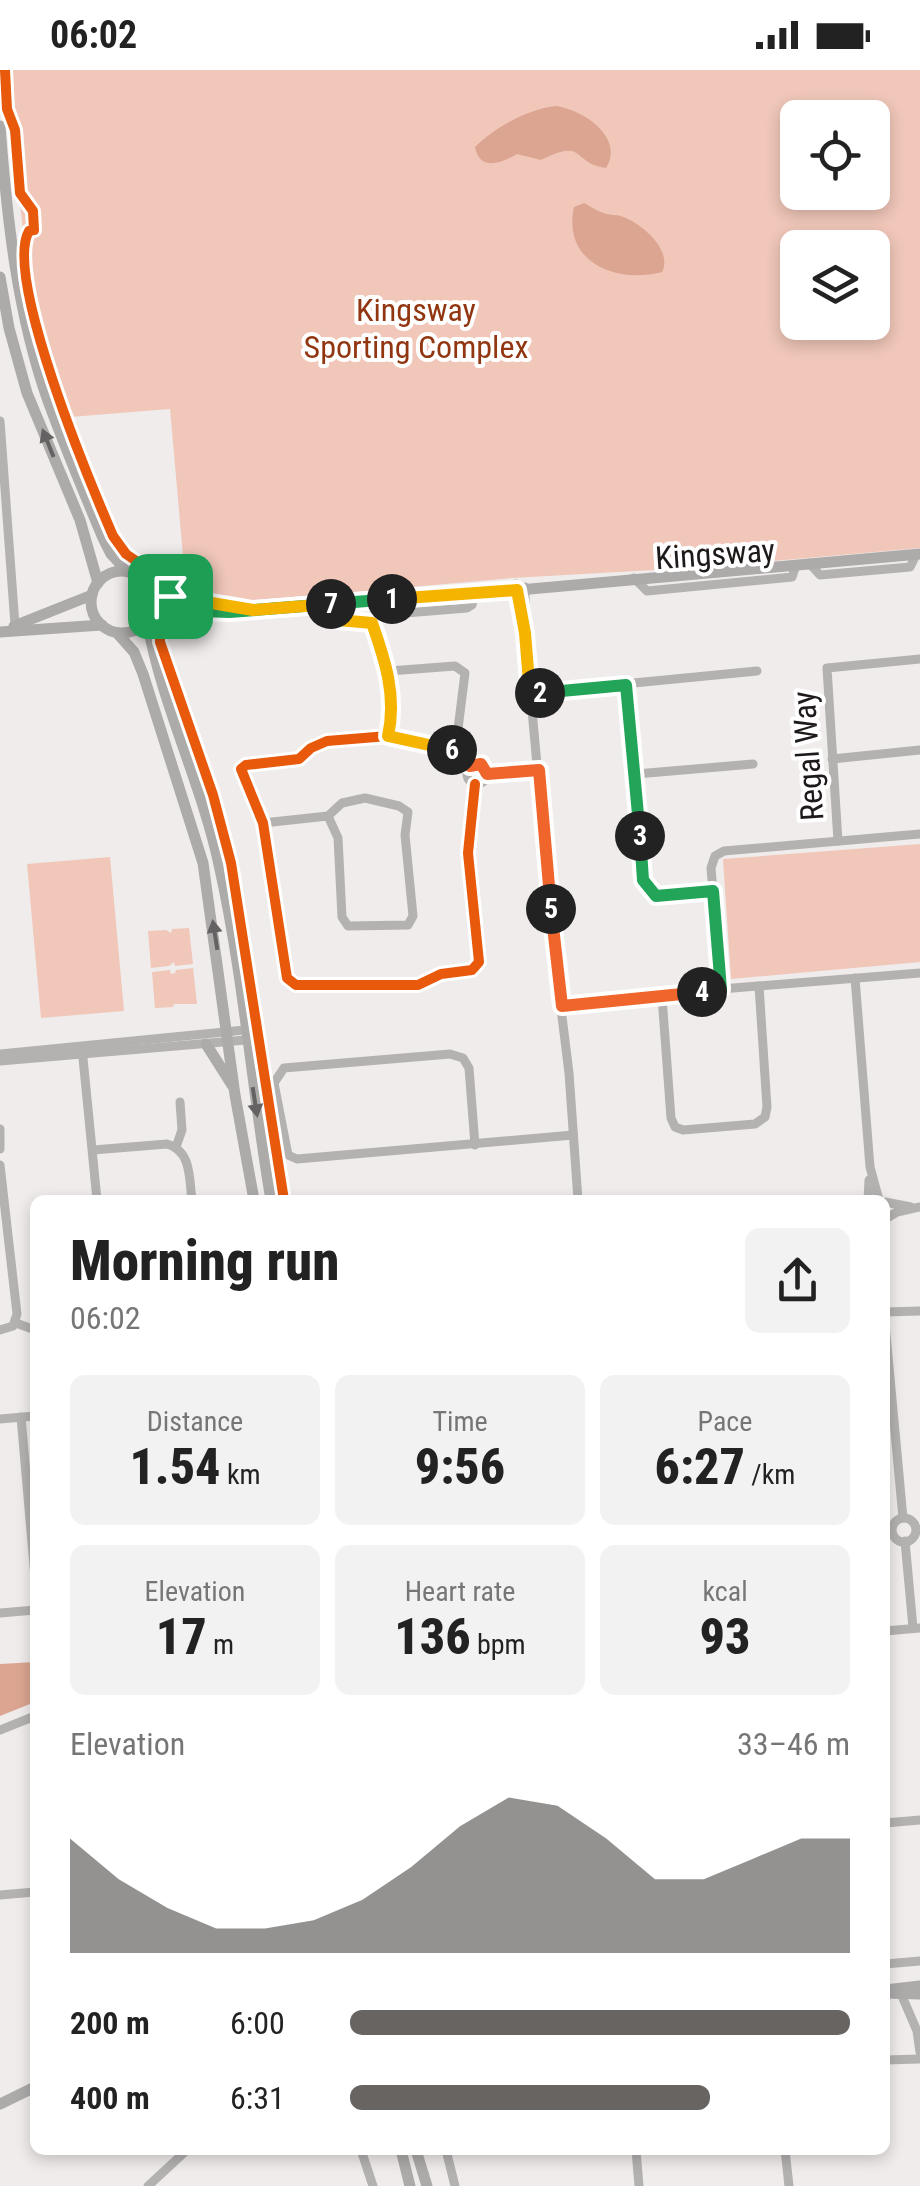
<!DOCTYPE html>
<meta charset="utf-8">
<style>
:root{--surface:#fff;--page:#f2f2f2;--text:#222;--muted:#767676;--accent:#676462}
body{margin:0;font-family:"Roboto Condensed",sans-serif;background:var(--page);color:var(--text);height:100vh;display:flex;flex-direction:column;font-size:38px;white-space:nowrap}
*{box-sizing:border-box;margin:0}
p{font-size:32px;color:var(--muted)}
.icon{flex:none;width:55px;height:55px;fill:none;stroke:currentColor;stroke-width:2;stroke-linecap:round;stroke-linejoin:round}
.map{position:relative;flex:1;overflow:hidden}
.panel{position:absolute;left:30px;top:1125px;width:860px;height:960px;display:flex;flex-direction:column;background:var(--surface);border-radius:15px;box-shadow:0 5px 15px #0003}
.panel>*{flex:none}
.buttons{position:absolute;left:780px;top:30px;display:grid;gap:20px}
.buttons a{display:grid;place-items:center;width:110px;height:110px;border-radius:15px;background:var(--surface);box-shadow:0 5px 15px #0003;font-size:50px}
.pin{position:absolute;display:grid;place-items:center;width:85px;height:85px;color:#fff;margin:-42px;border-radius:20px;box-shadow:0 5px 15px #0006}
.km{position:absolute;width:50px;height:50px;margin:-25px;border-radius:50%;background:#222;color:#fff;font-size:28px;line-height:50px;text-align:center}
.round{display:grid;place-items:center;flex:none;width:105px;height:105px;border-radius:15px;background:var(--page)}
.headline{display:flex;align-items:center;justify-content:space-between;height:170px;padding:0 40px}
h1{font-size:55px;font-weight:800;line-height:75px}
.stats{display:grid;grid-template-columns:repeat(3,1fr);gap:15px;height:170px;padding:10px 40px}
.stats div{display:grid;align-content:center;border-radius:15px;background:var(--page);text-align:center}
.stats b{font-size:50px;font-weight:800}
.stats small{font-size:28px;font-weight:400}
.stats p{font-size:28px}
.chart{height:280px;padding:20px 40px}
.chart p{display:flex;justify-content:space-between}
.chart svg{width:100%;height:180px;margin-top:10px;fill:var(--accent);opacity:.7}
ul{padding:0 40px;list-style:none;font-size:32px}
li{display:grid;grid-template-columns:160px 120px 1fr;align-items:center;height:75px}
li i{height:25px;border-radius:12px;background:var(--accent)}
.status{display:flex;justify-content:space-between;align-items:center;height:70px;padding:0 50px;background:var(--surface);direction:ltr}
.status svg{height:28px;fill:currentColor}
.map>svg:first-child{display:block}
.green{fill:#f0c7b9;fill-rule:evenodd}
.water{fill:#dba591}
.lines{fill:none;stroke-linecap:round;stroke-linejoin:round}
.minor{stroke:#b4b2b1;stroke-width:9}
.major{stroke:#acabaa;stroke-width:11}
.cycleway-casing{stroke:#fff;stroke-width:16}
.cycleway{stroke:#e8590c;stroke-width:10}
.oneway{fill:#646262}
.split-1-casing{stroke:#fff;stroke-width:20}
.split-2-casing{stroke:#fff;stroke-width:20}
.split-3-casing{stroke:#fff;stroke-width:20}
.split-4-casing{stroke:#fff;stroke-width:20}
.split-5-casing{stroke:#fff;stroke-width:20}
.split-6-casing{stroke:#fff;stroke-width:20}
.split-7-casing{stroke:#fff;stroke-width:20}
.split-8-casing{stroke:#fff;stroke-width:20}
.split-1{stroke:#22a559;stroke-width:12}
.split-2{stroke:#f5b400;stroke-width:12}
.split-3{stroke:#22a559;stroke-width:12}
.split-4{stroke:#22a559;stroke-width:12}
.split-5{stroke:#f0652b;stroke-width:12}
.split-6{stroke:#f0652b;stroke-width:12}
.split-7{stroke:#f5b400;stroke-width:12}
.split-8{stroke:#f5b400;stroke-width:12}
.labels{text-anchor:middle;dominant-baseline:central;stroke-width:8;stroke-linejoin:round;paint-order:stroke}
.park-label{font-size:32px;fill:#913610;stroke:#fff}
.street-label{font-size:32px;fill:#1d1a19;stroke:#fff}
</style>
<div class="status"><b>06:02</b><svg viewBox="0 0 49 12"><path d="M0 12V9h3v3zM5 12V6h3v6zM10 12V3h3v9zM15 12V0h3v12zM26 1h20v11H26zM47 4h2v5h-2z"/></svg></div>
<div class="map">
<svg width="920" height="2116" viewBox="0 0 920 2116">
<rect width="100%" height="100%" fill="#f0eceb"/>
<g class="green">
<path d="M10 0H920V478L707 497 512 508 242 532 186 519 170 339 70 347C49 288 30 224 23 161 17 108 15 54 10 0ZM798 48H872V122H798ZM798 178H872V252H798Z"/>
<polygon points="920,774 920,892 731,909 723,789"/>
<polygon points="110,787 124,941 41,948 27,794"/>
<polygon points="189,858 193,894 175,896 174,892 169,896 151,898 148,861 166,860 171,863 172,859"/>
<polygon points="193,898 197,934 174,934 173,937 155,938 152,902 170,900 171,904 175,903 176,900"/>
</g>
<g class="water">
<path d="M556 36C584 40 625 68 606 98 571 93 586 67 541 90L517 84C501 93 480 102 475 77 495 57 528 39 556 36Z"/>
<path d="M584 133C592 137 598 142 607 144 615 146 616 144 623 147 643 154 673 181 662 202 617 214 562 193 574 137Z"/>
<polygon points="35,1592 35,1632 0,1646 0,1594"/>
</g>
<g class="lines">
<g class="minor">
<polyline points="0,351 15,555"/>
<polyline points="809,493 820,505 910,497 916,485"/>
<polyline points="634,508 647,521 792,507 796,495"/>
<polyline points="516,514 522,556"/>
<polyline points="525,517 525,563 554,882 569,1003 578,1130"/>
<polyline points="337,533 338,550 372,553 381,546 393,544 467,538 472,535 474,524"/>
<path d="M372 553C385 590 397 626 388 666"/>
<polyline points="389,601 455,596 465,603 458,659 449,677"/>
<polyline points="626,615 643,810 655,826 713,821"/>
<polyline points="531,623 757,601"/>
<polyline points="832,689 920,680"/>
<circle cx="477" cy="704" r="10"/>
<polyline points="471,696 449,677 388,666 327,671 311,678 299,689 246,695 241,699 263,753 287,908 296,915 418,915 441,904 472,900 479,892 468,783 475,714"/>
<polyline points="487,703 539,700"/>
<polyline points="636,704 753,694"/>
<polyline points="263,753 328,746 342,733 365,728 399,736 408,742 405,765 413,846 408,855 348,856 342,847 338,768 328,746"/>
<polyline points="838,771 827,598 920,589"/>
<polyline points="855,908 870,1097 879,1130"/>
<polyline points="721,919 711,798 715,786 724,781 920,764"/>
<polyline points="662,927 671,1048 675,1057 683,1060 755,1054 765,1047 767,1037 759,916"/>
<polyline points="562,936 721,919 920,903"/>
<polyline points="82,978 97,1130"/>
<polyline points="0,984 245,960"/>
<polyline points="0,991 246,970"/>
<polyline points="0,1059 0,1079"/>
<polyline points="475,1075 469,998 463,988 450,984 284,998 274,1013 288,1085 297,1089 573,1065"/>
<polyline points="176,1077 182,1060 180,1032"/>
<path d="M93 1080 167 1074C192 1081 189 1109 192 1130"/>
<polyline points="0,1095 17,1244 13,1256 0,1260"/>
<polyline points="868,1130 869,1110"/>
<polyline points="885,1132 911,1137"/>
<polyline points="885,1149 897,1142 920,1137"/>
<polyline points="885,1242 920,1241"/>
<polyline points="16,1253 35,1260"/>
<polyline points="885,1254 903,1448"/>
<polyline points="21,1347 35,1507"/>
<polyline points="0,1349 35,1346"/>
<circle cx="904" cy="1460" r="12"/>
<polyline points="905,1471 913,1558"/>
<polyline points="0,1543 35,1540"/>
<polyline points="885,1561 920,1558"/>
<polyline points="0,1660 35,1646"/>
<polyline points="885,1753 920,1750"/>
<polyline points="0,1825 35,1822"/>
<polyline points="885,1894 920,1891"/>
<polyline points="902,1926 917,1961 920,1982"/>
<polyline points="885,1990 920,1989"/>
<polyline points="361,2080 373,2116"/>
<polyline points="446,2080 455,2116"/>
<polyline points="636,2080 639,2116"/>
<polyline points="785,2080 789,2116"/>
<polyline points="148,2116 187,2080"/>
</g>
<g class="major">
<path d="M0 56C7 149 17 243 48 331 65 377 84 423 103 468L111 484 128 502"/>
<polyline points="0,207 9,258 27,323 80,450 98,513"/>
<circle cx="122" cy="532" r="31"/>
<polyline points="150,520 224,536"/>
<polyline points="151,543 177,540 230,542 474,524 920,484"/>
<path d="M147 551C162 636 202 713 220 799 244 908 252 1020 271 1130"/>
<polyline points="14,556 92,525"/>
<polyline points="0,562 102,555"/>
<polyline points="118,564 134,582 143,604 203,793 235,1025 254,1130"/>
<polyline points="206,974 232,1015"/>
<polyline points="885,1920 920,1916"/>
<polyline points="885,1923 920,1924"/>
<polyline points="0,2034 35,2017"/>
<polyline points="401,2080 410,2116"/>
<polyline points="416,2080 427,2116"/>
</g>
<defs>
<g id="cycleway">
<path d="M5 0 7 39 15 60 20 123 33 141 34 160 29 161C3 206 91 415 113 466L126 484 171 515 168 552 160 560V572L213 725 231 793 284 1130"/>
<polyline points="471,696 449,677 388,666 327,671 311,678 299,689 246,695 241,699 263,753 287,908 296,915 418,915 441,904 472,900 479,892 468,783 475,714"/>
</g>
</defs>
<use href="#cycleway" class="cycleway-casing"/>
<use href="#cycleway" class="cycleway"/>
</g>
<defs><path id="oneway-solid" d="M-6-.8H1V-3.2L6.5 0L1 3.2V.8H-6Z" transform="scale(2.5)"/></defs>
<g class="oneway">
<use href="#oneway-solid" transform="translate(48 373) rotate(-112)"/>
<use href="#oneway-solid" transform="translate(215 865) rotate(-99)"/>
<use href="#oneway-solid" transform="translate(255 1032) rotate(81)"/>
</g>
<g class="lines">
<defs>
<polyline id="split-1" points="170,526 169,540 230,542 392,529"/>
<polyline id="split-2" points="392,529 517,520 525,563 530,624 540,623"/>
<polyline id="split-3" points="540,623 626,615 640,766"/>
<polyline id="split-4" points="640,766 643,810 656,826 713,821 721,919 702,922"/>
<polyline id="split-5" points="551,839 562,936 702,922"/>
<polyline id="split-6" points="452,680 470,696 481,694 487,704 539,700 551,839"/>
<path id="split-7" d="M331 534H337L338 550 372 553C385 590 397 626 388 666L452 680"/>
<polyline id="split-8" points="170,526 253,540 331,534"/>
</defs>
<use href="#split-1" class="split-1-casing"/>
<use href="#split-2" class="split-2-casing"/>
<use href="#split-3" class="split-3-casing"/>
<use href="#split-4" class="split-4-casing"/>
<use href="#split-5" class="split-5-casing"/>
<use href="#split-6" class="split-6-casing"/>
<use href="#split-7" class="split-7-casing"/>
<use href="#split-8" class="split-8-casing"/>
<use href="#split-1" class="split-1"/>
<use href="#split-2" class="split-2"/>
<use href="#split-3" class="split-3"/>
<use href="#split-4" class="split-4"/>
<use href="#split-5" class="split-5"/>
<use href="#split-6" class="split-6"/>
<use href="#split-7" class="split-7"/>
<use href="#split-8" class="split-8"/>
</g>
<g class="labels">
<g class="park-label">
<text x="416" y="240">Kingsway<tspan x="416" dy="37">Sporting Complex</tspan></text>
</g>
<g class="street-label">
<text transform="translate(715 484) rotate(-4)">Kingsway</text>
<text transform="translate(808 686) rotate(-94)">Regal Way</text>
</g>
</g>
</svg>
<div class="buttons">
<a><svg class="icon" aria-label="locate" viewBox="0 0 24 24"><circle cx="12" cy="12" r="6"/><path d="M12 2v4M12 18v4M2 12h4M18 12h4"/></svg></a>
<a><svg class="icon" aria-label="layers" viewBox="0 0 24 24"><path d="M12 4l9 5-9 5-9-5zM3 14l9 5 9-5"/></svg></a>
</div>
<div class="pin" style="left:170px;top:526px;background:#1e9e55"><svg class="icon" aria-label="arrive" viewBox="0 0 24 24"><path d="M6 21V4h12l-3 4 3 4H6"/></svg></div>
<b class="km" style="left:392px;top:529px">1</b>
<b class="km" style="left:540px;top:623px">2</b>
<b class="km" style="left:640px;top:766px">3</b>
<b class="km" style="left:702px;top:922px">4</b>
<b class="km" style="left:551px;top:839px">5</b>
<b class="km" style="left:452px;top:680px">6</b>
<b class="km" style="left:331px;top:534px">7</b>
<section class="panel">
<div class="headline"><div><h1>Morning run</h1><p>06:02</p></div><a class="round"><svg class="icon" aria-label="share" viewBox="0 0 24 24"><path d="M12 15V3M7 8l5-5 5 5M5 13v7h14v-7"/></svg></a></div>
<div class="stats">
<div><p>Distance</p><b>1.54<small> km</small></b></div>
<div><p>Time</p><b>9:56</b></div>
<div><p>Pace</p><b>6:27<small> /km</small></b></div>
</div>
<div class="stats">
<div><p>Elevation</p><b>17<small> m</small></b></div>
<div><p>Heart rate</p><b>136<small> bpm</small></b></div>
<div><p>kcal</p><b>93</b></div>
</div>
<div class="chart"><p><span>Elevation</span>33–46 m</p>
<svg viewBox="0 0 160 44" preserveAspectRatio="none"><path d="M0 44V16L10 26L20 33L30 38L40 38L50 36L60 31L70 23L80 13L90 6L100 8L110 16L120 26L130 26L140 21L150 16L160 16V44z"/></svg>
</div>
<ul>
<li><b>200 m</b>6:00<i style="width:100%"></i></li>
<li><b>400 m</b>6:31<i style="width:72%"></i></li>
</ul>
</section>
</div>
